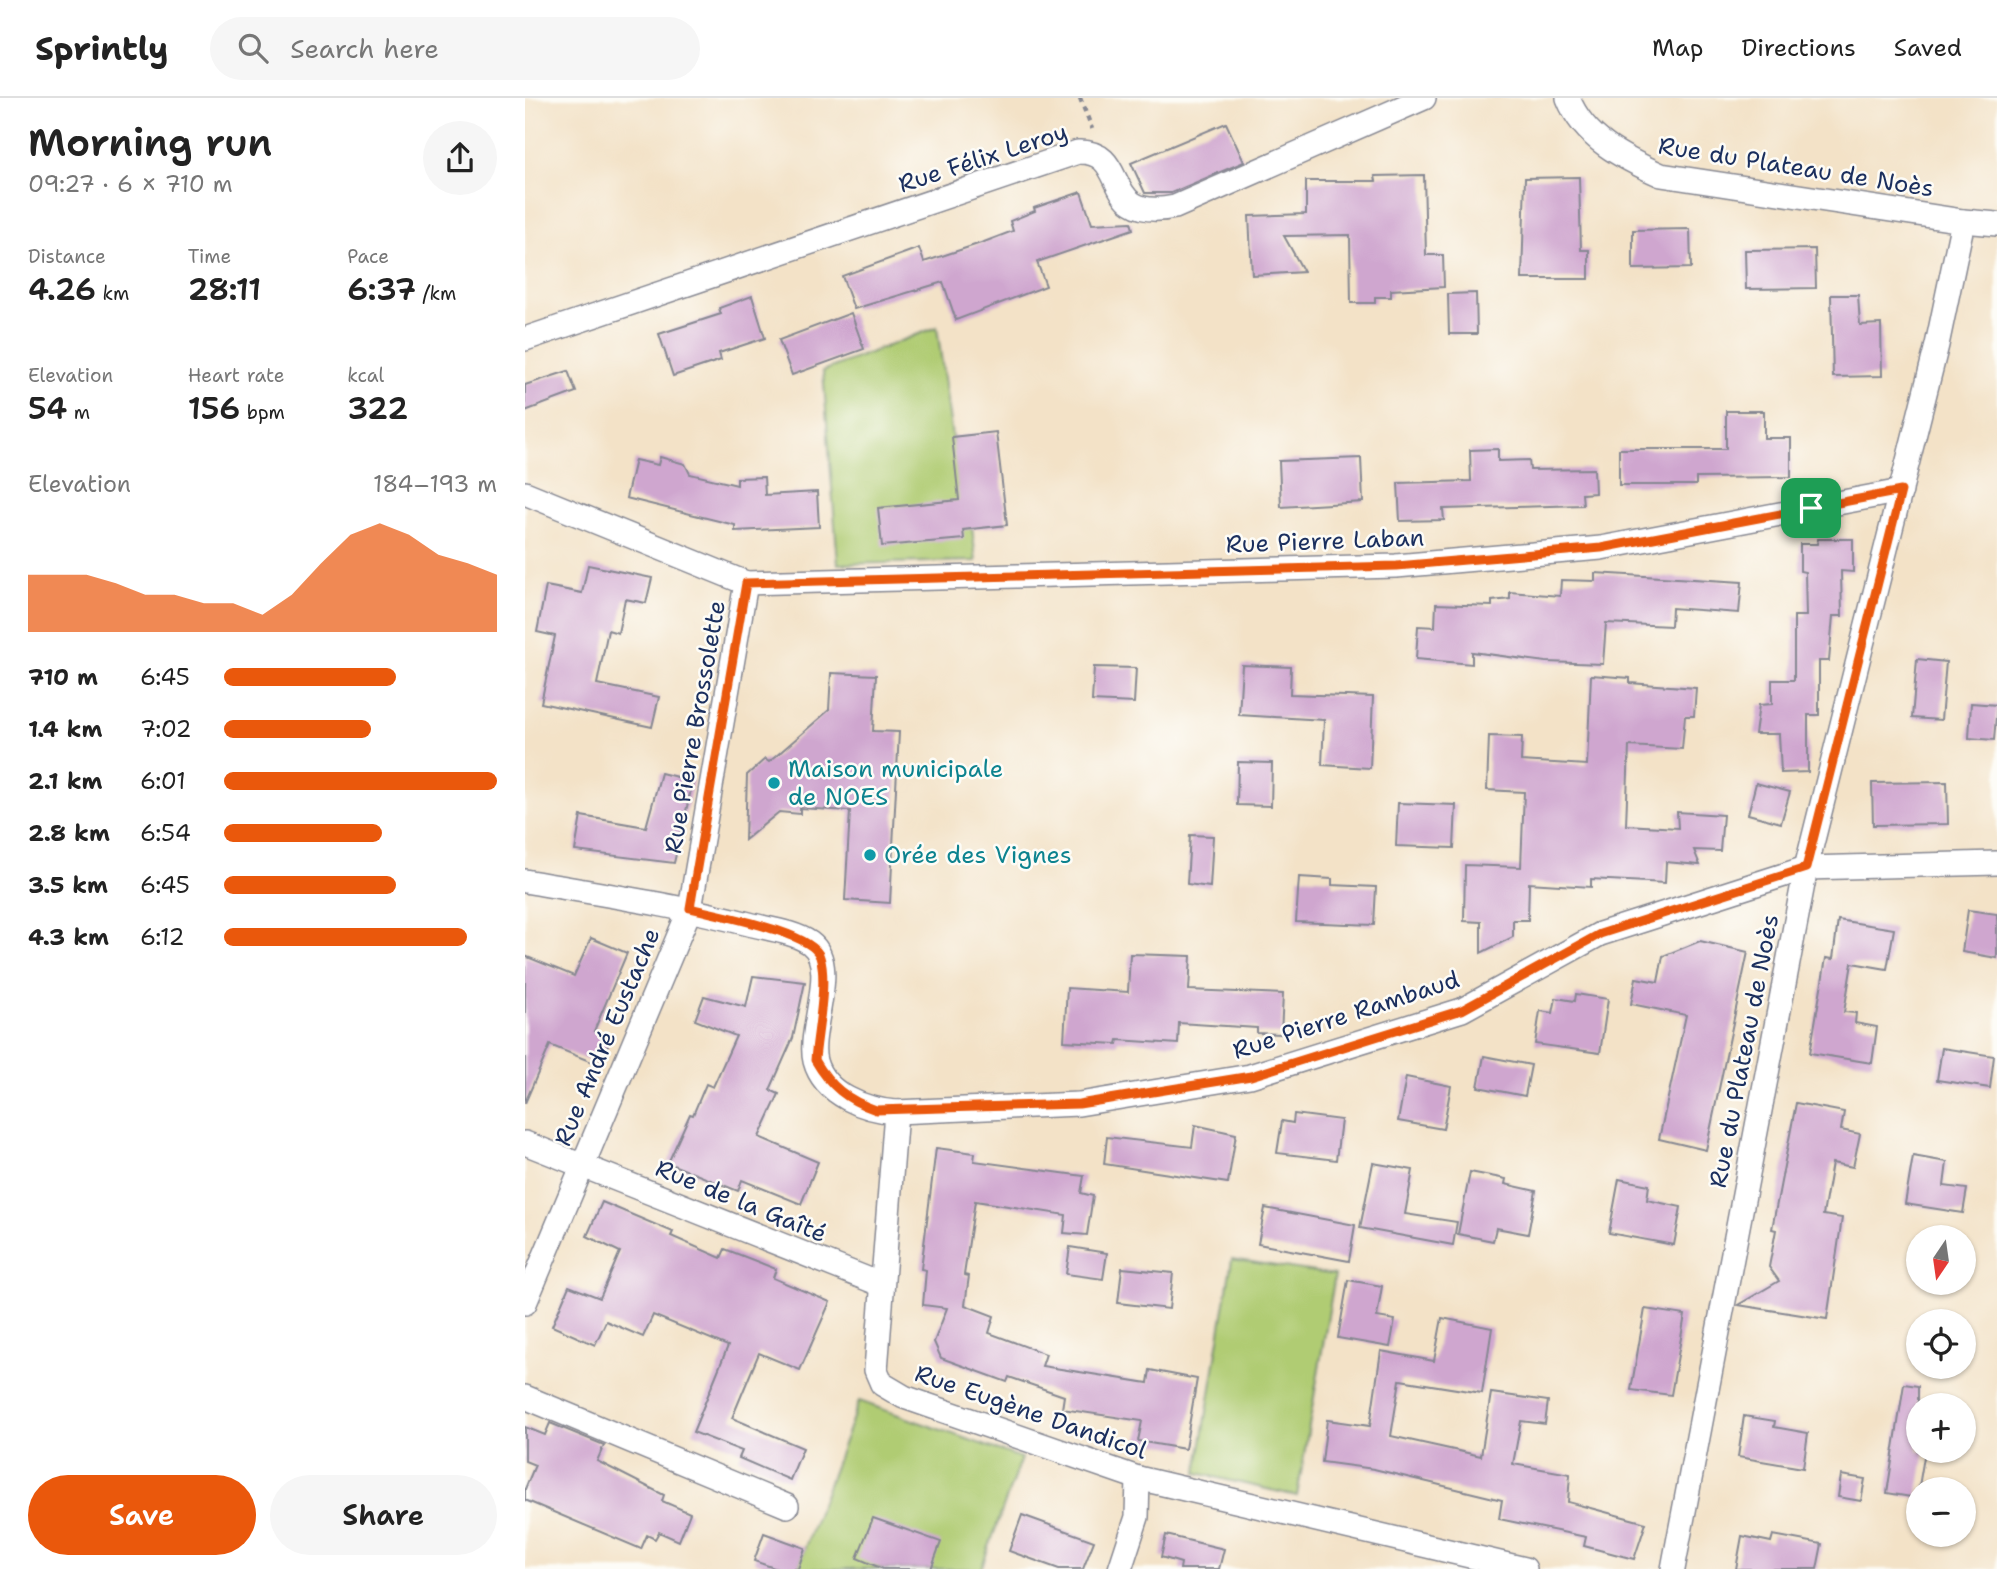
<!DOCTYPE html>
<meta charset="utf-8">
<style>
:root{--surface:#fff;--page:#f6f6f6;--text:#222;--muted:#767676;--line:#e0e0e0;--accent:#ea580c}
body{margin:0;font-family:"Shantell Sans",sans-serif;background:var(--page);color:var(--text);height:100vh;display:flex;flex-direction:column;font-size:26px;white-space:nowrap}
*{box-sizing:border-box;margin:0}
p{font-size:23px;color:var(--muted)}
.icon{flex:none;width:38px;height:38px;fill:none;stroke:currentColor;stroke-width:2;stroke-linecap:round;stroke-linejoin:round}
.map{position:relative;flex:1;overflow:hidden}
.drawer{display:flex;flex-direction:column;background:var(--surface);width:525px}
.drawer>*{flex:none}
.needle{width:46px;rotate:193deg}
.buttons{position:absolute;left:1381px;top:1127px;display:grid;gap:14px}
.buttons a{display:grid;place-items:center;width:70px;height:70px;border-radius:50%;background:var(--surface);box-shadow:0 2px 5px #0004;font-size:35px}
.pin{position:absolute;display:grid;place-items:center;width:60px;height:60px;color:#fff;margin:-30px;border-radius:14px;box-shadow:0 4px 10px #0006}
.round{display:grid;place-items:center;flex:none;width:74px;height:74px;border-radius:37px;background:var(--page)}
.head{display:flex;align-items:center;justify-content:space-between;height:119px;padding:0 28px}
h1{font-size:38px;font-weight:600;line-height:52px}
.figures{display:grid;grid-template-columns:repeat(3,1fr);gap:10px;height:119px;padding:7px 28px}
.figures div{display:grid;align-content:center}
.figures b{font-size:30px;font-weight:600}
.figures small{font-size:19px;font-weight:400}
.figures p{font-size:19px}
.chart{height:196px;padding:14px 28px}
.chart p{display:flex;justify-content:space-between}
.chart svg{width:100%;height:126px;margin-top:7px;fill:var(--accent);opacity:.7}
.action{display:flex;gap:14px;margin-top:auto;padding:14px 28px}
.action a{flex:1;height:80px;border-radius:42px;background:var(--accent);color:#fff;font-size:28px;font-weight:600;line-height:80px;text-align:center}
.action a+a{background:var(--page);color:var(--text)}
ul{padding:0 28px;list-style:none;font-size:23px}
li{display:grid;grid-template-columns:112px 84px 1fr;align-items:center;height:52px}
li i{height:18px;border-radius:9px;background:var(--accent)}
header{display:flex;align-items:center;gap:42px;box-sizing:border-box;height:98px;padding:0 35px;background:var(--surface);border-bottom:2px solid var(--line)}
header strong{font-size:33px}
nav{display:flex;gap:38px;margin-inline-start:auto;font-size:24px}
.search{width:490px;height:63px;background:var(--page);display:flex;align-items:center;gap:18px;box-sizing:border-box;padding:0 24px;border-radius:38px;color:var(--muted);font-size:26px}
main{display:flex;flex:1;min-height:0}
.map>svg:first-child{display:block}
.green{fill:#b0cc73;stroke:#667e68;stroke-width:2}
.building{fill:#cfa6cf}
.lines{fill:none;stroke-linecap:round;stroke-linejoin:round}
.minor-casing{stroke:#878892;stroke-width:26}
.path{stroke:#878892;stroke-width:4.5;stroke-dasharray:5 5;stroke-linecap:butt}
.minor{stroke:#fff;stroke-width:23}
.route-casing{stroke:#fff;stroke-width:14}
.route{stroke:#ea580c;stroke-width:9}
.culture-dot{fill:#0f9aa8;stroke:#fdfcf7;stroke-width:2.5}
.labels{text-anchor:middle;dominant-baseline:central;stroke-width:5;stroke-linejoin:round;paint-order:stroke}
.street-label{font-size:24px;fill:#1b2f5e;stroke:#fdfcf7}
.culture-label{font-size:24px;fill:#0d838f;stroke:#fdfcf7;text-anchor:start}
</style>
<header>
<strong>Sprintly</strong>
<div class="search"><svg class="icon" aria-label="search" viewBox="0 0 24 24"><circle cx="10" cy="10" r="6"/><path d="M15 15l6 6"/></svg>Search here</div>
<nav><a>Map</a><a>Directions</a><a>Saved</a></nav>
</header>
<main>
<section class="drawer">
<div class="head"><div><h1>Morning run</h1><p>09:27 · 6 × 710 m</p></div><a class="round"><svg class="icon" aria-label="share" viewBox="0 0 24 24"><path d="M12 15V3M7 8l5-5 5 5M5 13v7h14v-7"/></svg></a></div>
<div class="figures">
<div><p>Distance</p><b>4.26<small> km</small></b></div>
<div><p>Time</p><b>28:11</b></div>
<div><p>Pace</p><b>6:37<small> /km</small></b></div>
</div>
<div class="figures">
<div><p>Elevation</p><b>54<small> m</small></b></div>
<div><p>Heart rate</p><b>156<small> bpm</small></b></div>
<div><p>kcal</p><b>322</b></div>
</div>
<div class="chart"><p><span>Elevation</span>184–193 m</p>
<svg viewBox="0 0 160 44" preserveAspectRatio="none"><path d="M0 44V24L10 24L20 24L30 27L40 31L50 31L60 34L70 34L80 38L90 31L100 20L110 10L120 6L130 10L140 17L150 20L160 24V44z"/></svg>
</div>
<ul>
<li><b>710 m</b>6:45<i style="width:63%"></i></li>
<li><b>1.4 km</b>7:02<i style="width:54%"></i></li>
<li><b>2.1 km</b>6:01<i style="width:100%"></i></li>
<li><b>2.8 km</b>6:54<i style="width:58%"></i></li>
<li><b>3.5 km</b>6:45<i style="width:63%"></i></li>
<li><b>4.3 km</b>6:12<i style="width:89%"></i></li>
</ul>
<div class="action"><a>Save</a><a>Share</a></div>
</section>
<div class="map">
<svg width="1472" height="1471" viewBox="0 0 1472 1471">
<rect width="100%" height="100%" fill="#fdfcf7"/>
<filter id="ink" filterUnits="userSpaceOnUse"><feTurbulence type="fractalNoise" baseFrequency=".0143" numOctaves="2"/><feDisplacementMap in="SourceGraphic" scale="14" xChannelSelector="R" yChannelSelector="G"/><feConvolveMatrix kernelMatrix="1 2 1 2 8 2 1 2 1" color-interpolation-filters="sRGB"/></filter>
<filter id="wash" filterUnits="userSpaceOnUse"><feTurbulence type="fractalNoise" baseFrequency=".00686" numOctaves="4" result="noise"/><feDisplacementMap in="SourceGraphic" scale="28" xChannelSelector="R" yChannelSelector="G"/><feGaussianBlur stdDeviation="1.57" result="paint"/><feColorMatrix in="noise" values="0 0 0 0 0 0 0 0 0 0 0 0 0 0 0 0 0 1.4 0 .05"/><feComposite in="paint" operator="in"/></filter>
<g filter="url(#wash)">
<rect width="100%" height="100%" fill="#f3e2c7"/>
<g class="green">
<polygon points="412,229 427,339 443,395 451,463 313,466 298,273"/>
<polygon points="707,1161 810,1177 772,1398 672,1375"/>
<polygon points="334,1303 496,1360 456,1471 272,1471"/>
</g>
<g id="blocks">
<g class="building">
<polygon points="701,25 719,64 646,95 620,95 606,65"/>
<polygon points="899,77 901,157 918,157 919,189 866,192 866,199 850,199 850,205 826,205 825,137 759,138 779,174 727,177 724,118 781,116 781,83 851,83 850,78"/>
<polygon points="1054,79 1056,152 1064,152 1064,181 997,181 1000,80"/>
<polygon points="556,94 567,126 606,124 608,131 512,164 521,188 431,222 418,184 329,211 317,178 394,150 399,164 459,144 488,133 485,123 510,113 509,110"/>
<polygon points="1165,131 1166,170 1108,171 1108,132"/>
<polygon points="1290,151 1291,190 1221,191 1220,152"/>
<polygon points="951,195 952,236 924,236 923,196"/>
<polygon points="1306,197 1333,197 1335,227 1356,226 1357,278 1308,279"/>
<polygon points="227,198 240,240 194,255 196,262 148,278 134,236 196,216 194,210"/>
<polygon points="326,215 339,251 267,277 254,242"/>
<polygon points="43,273 51,294 0,313 0,287"/>
<polygon points="1201,313 1239,313 1239,340 1266,340 1266,379 1171,380 1171,387 1094,387 1094,351 1201,351"/>
<polygon points="471,334 482,427 438,432 439,441 357,448 353,410 434,402 427,339"/>
<polygon points="973,351 973,363 1004,362 1005,372 1069,371 1070,395 1057,396 1058,407 918,411 919,422 875,423 873,385 946,383 945,352"/>
<polygon points="135,359 160,366 165,376 212,387 212,380 239,379 240,397 292,394 294,429 210,433 210,427 101,400 110,362 133,367"/>
<polygon points="836,360 838,404 756,409 754,363"/>
<polygon points="1293,441 1328,441 1328,474 1316,473 1317,518 1308,518 1304,563 1294,563 1294,617 1283,617 1283,674 1256,675 1254,636 1230,636 1234,607 1247,606 1247,582 1269,582 1269,518 1281,518 1280,474 1275,473 1275,446 1292,446"/>
<polygon points="63,467 127,480 121,505 100,501 93,535 83,532 72,586 134,599 127,629 16,605 30,538 12,534 21,488 57,495"/>
<polygon points="1070,475 1217,484 1214,515 1147,510 1146,528 1081,525 1078,566 1021,564 947,554 947,566 891,561 893,528 910,529 911,506 967,508 967,503 985,501 985,494 1035,498 1036,482 1070,483"/>
<polygon points="1392,561 1421,564 1416,622 1387,620"/>
<polygon points="717,567 766,569 765,596 848,599 845,670 797,667 799,622 714,617"/>
<polygon points="569,569 611,570 609,605 567,603"/>
<polygon points="306,575 351,577 348,633 374,634 365,805 320,802 325,713 275,710 275,716 254,714 220,742 222,677 240,661 244,664 250,659 304,612"/>
<polygon points="1066,577 1105,580 1105,585 1171,590 1169,618 1160,618 1157,651 1104,648 1101,727 1153,730 1152,714 1198,717 1195,753 1169,752 1175,767 1141,764 1140,785 1066,781 1066,789 1004,785 1003,822 988,822 988,839 956,855 956,824 939,823 940,767 996,769 999,694 962,692 964,638 997,639 996,663 1062,667"/>
<polygon points="1446,605 1472,607 1469,642 1444,640"/>
<polygon points="713,664 747,665 746,708 712,707"/>
<polygon points="136,675 168,683 149,765 50,753 56,718 121,729"/>
<polygon points="1422,684 1423,726 1348,727 1347,685"/>
<polygon points="1231,685 1265,694 1256,725 1223,716"/>
<polygon points="873,705 931,707 929,750 871,748"/>
<polygon points="665,737 688,738 685,789 662,786"/>
<polygon points="774,779 807,781 807,787 851,789 849,827 771,824"/>
<polygon points="1443,812 1472,816 1472,860 1437,854"/>
<polygon points="1313,822 1369,831 1362,871 1327,865 1319,914 1331,915 1330,925 1352,929 1347,965 1285,955 1301,860 1308,861"/>
<polygon points="66,840 102,855 69,933 86,940 74,967 25,947 0,1005 0,858 49,878"/>
<polygon points="1175,843 1223,854 1181,1052 1134,1041 1161,917 1106,906 1111,880 1133,884 1138,858"/>
<polygon points="605,856 666,858 664,892 758,896 756,936 732,935 732,930 654,925 653,946 593,942 592,946 539,943 542,890 603,894"/>
<polygon points="228,878 280,884 268,940 245,992 254,996 234,1039 293,1064 276,1106 217,1082 213,1093 143,1065 165,1016 168,1017 181,986 188,989 211,938 170,922 179,898 221,909"/>
<polygon points="1051,896 1083,901 1075,955 1010,946 1015,913 1028,915 1031,900 1050,903"/>
<polygon points="1417,950 1469,958 1465,990 1412,982"/>
<polygon points="959,958 1006,967 1000,998 953,989"/>
<polygon points="881,979 926,988 918,1031 873,1023"/>
<polygon points="1271,1005 1319,1014 1316,1032 1335,1036 1328,1069 1307,1065 1298,1117 1317,1120 1302,1221 1213,1207 1254,1183 1244,1169 1251,1132 1247,1131"/>
<polygon points="769,1016 816,1022 811,1062 752,1055 757,1023 768,1025"/>
<polygon points="670,1027 711,1036 703,1085 579,1066 582,1039 667,1049"/>
<polygon points="411,1050 450,1055 449,1063 559,1078 556,1095 568,1098 562,1137 539,1135 541,1117 450,1103 439,1177 444,1178 440,1207 469,1218 464,1235 521,1256 517,1268 623,1285 625,1272 672,1281 660,1351 613,1343 617,1323 537,1311 539,1298 484,1279 482,1284 416,1260 409,1244 422,1210 398,1207 401,1172 396,1171"/>
<polygon points="1388,1058 1422,1064 1419,1088 1442,1091 1438,1115 1380,1106"/>
<polygon points="848,1065 888,1072 880,1116 932,1124 928,1147 835,1130"/>
<polygon points="945,1074 981,1081 980,1086 1011,1093 1003,1136 971,1130 968,1143 933,1136"/>
<polygon points="1094,1081 1124,1087 1122,1102 1156,1109 1149,1147 1084,1135"/>
<polygon points="77,1104 148,1134 146,1138 196,1160 200,1151 251,1171 248,1180 305,1204 275,1272 234,1255 207,1320 278,1350 265,1382 214,1360 217,1353 168,1334 203,1248 128,1217 118,1239 81,1223 70,1247 27,1228 44,1188 75,1200 95,1154 62,1138"/>
<polygon points="740,1110 830,1127 824,1163 733,1146"/>
<polygon points="545,1149 582,1155 578,1181 541,1176"/>
<polygon points="597,1170 648,1175 644,1211 593,1205"/>
<polygon points="823,1182 857,1188 852,1219 870,1222 865,1249 813,1240"/>
<polygon points="1120,1211 1160,1217 1146,1297 1106,1292"/>
<polygon points="917,1220 967,1230 957,1295 875,1282 866,1338 956,1358 966,1295 1023,1303 1020,1326 996,1323 988,1366 1045,1376 1043,1404 1121,1425 1109,1461 1059,1448 1061,1439 974,1421 977,1402 849,1371 797,1364 802,1322 845,1328 856,1253 909,1263"/>
<polygon points="1379,1286 1393,1288 1393,1353 1400,1353 1392,1400 1362,1395"/>
<polygon points="1219,1318 1250,1323 1249,1329 1283,1335 1278,1370 1213,1359"/>
<polygon points="25,1325 79,1347 72,1363 139,1397 137,1403 165,1415 154,1443 134,1434 130,1441 122,1437 116,1451 0,1402 0,1391 10,1367 0,1363 0,1329 20,1337"/>
<polygon points="1316,1377 1340,1381 1336,1403 1313,1399"/>
<polygon points="497,1417 569,1443 558,1471 534,1471 484,1453"/>
<polygon points="348,1420 416,1444 406,1471 358,1471 332,1460"/>
<polygon points="239,1435 280,1450 273,1471 252,1471 229,1463"/>
<polygon points="641,1437 699,1451 694,1471 655,1471 656,1465 636,1459"/>
<polygon points="1248,1437 1297,1446 1292,1471 1211,1471 1217,1438 1246,1444"/>
</g>
</g>
</g>
<g filter="url(#ink)">
<use href="#blocks" fill-opacity="0" stroke="#878892" stroke-width="2"/>
<g class="lines">
<defs>
<g id="minor">
<path d="M1043 0C1059 41 1098 60 1136 77L1438 123"/>
<path d="M0 241 553 54C607 52 573 125 650 109L899 0"/>
<polyline points="0,395 221,485 165,811 0,1205"/>
<polyline points="221,485 871,468 1076,450 1376,393"/>
<path d="M0 783C75 796 150 807 224 826 243 831 269 834 285 845 315 867 282 932 290 963 299 997 341 1012 371 1014L351 1272 357 1286 379 1299 613 1380 1000 1471"/>
<polyline points="371,1014 554,1006 725,978 937,912 1075,836 1281,770 1472,765"/>
<polyline points="0,1045 355,1186"/>
<polyline points="0,1299 262,1408"/>
<polyline points="595,1471 612,1419 613,1380"/>
<polyline points="1148,1471 1281,770 1412,247 1438,123 1472,126"/>
</g>
</defs>
<use href="#minor" class="minor-casing"/>
<polyline class="path" points="555,0 567,31"/>
<use href="#minor" class="minor"/>
</g>
</g>
<g class="lines" filter="url(#ink)">
<defs>
<path id="route" d="M1376 393 1281 770 1075 836 937 912 726 978 554 1006 351 1012C322 1002 305 988 290 962 292 935 303 884 295 859 288 834 191 817 165 810L221 485 872 468 1076 450Z"/>
</defs>
<use href="#route" class="route-casing"/>
<use href="#route" class="route"/>
</g>
<g class="culture-dot">
<circle cx="249" cy="685" r="7"/>
<circle cx="345" cy="757" r="7"/>
</g>
<g class="labels">
<g class="street-label">
<text transform="translate(458 60) rotate(-18)">Rue Félix Leroy</text>
<text transform="translate(1271 69) rotate(9)">Rue du Plateau de Noès</text>
<text transform="translate(800 443) rotate(-2)">Rue Pierre Laban</text>
<text transform="translate(170 629) rotate(-80)">Rue Pierre Brossolette</text>
<text transform="translate(821 917) rotate(-18)">Rue Pierre Rambaud</text>
<text transform="translate(82 939) rotate(-67)">Rue André Eustache</text>
<text transform="translate(1219 953) rotate(-79)">Rue du Plateau de Noès</text>
<text transform="translate(216 1103) rotate(22)">Rue de la Gaîté</text>
<text transform="translate(506 1314) rotate(19)">Rue Eugène Dandicol</text>
</g>
<g class="culture-label">
<text x="263" y="671">Maison municipale<tspan x="263" dy="28">de NOES</tspan></text>
<text x="359" y="757">Orée des Vignes</text>
</g>
</g>
</svg>
<div class="buttons">
<a><svg class="needle" viewBox="-14 -14 28 28"><path d="M0-13l5 13h-10z" fill="#e53935"/><path d="M0 13l5-13h-10z" fill="#767676"/></svg></a>
<a><svg class="icon" aria-label="locate" viewBox="0 0 24 24"><circle cx="12" cy="12" r="6"/><path d="M12 2v4M12 18v4M2 12h4M18 12h4"/></svg></a>
<a>+</a>
<a>−</a>
</div>
<div class="pin" style="left:1286px;top:410px;background:#1e9e55"><svg class="icon" aria-label="arrive" viewBox="0 0 24 24"><path d="M6 21V4h12l-3 4 3 4H6"/></svg></div>
</div>
</main>
